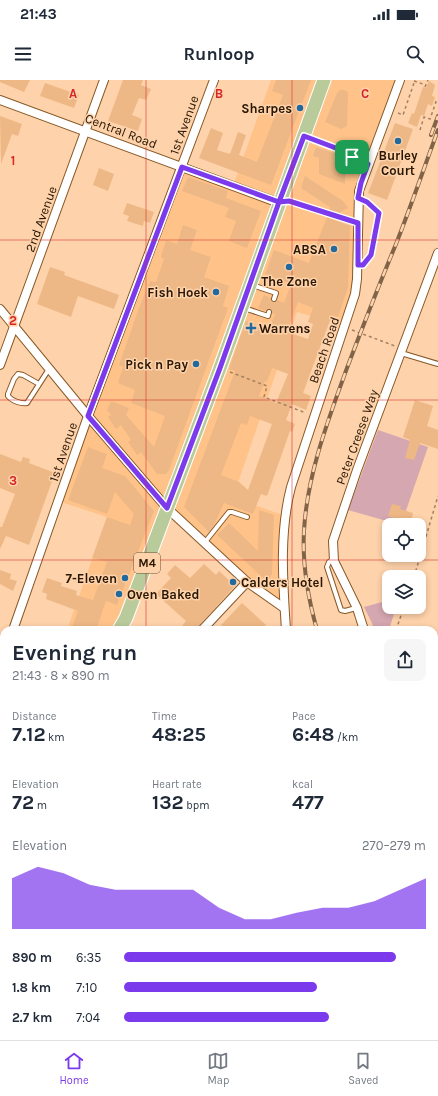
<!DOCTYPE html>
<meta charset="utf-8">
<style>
:root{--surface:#fff;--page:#f6f6f7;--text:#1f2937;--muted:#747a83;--line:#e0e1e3;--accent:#7c3aed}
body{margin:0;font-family:Karla,sans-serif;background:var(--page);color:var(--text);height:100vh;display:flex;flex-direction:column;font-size:15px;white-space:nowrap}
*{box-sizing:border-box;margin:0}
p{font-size:13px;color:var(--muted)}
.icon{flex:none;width:22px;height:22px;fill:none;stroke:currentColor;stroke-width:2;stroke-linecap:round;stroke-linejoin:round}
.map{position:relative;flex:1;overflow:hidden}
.sheet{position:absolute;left:0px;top:546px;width:438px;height:414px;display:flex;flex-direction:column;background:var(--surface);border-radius:12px 12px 0 0;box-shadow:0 2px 6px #0003}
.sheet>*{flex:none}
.buttons{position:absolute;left:382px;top:438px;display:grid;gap:8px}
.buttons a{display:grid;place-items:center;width:44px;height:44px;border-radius:8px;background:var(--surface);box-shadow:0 2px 6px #0003;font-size:20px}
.pin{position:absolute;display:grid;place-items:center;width:34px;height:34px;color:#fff;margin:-17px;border-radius:8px;box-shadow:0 2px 6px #0006}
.round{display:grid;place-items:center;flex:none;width:42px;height:42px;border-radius:8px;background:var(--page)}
.summary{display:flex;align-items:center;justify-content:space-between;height:68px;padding:0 12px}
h1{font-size:22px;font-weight:700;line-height:30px}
.stats{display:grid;grid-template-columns:repeat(3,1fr);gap:6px;height:68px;padding:4px 12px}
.stats div{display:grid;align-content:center}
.stats b{font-size:20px;font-weight:700}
.stats small{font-size:11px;font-weight:400}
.stats p{font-size:11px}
.chart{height:112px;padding:8px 12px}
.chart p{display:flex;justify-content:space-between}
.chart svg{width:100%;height:72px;margin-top:4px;fill:var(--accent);opacity:.7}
ul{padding:0 12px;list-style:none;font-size:13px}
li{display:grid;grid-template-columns:64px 48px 1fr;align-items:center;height:30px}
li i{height:10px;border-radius:5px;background:var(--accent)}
.status{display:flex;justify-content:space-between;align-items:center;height:28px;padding:0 20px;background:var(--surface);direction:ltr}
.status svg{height:11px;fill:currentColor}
header{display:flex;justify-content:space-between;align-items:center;height:52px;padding:0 12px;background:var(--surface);font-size:18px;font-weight:700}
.tab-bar{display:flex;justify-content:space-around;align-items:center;height:56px;border-top:1px solid var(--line);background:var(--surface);font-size:11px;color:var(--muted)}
.tab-bar a{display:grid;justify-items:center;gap:2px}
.tab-bar .selected{color:var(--accent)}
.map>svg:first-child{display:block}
.built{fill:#ffc38a}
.green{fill:#d5a7b0}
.building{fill:#edb885;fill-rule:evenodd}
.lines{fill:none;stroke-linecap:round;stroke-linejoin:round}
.lane-casing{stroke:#885927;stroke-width:6}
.street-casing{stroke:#885927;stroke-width:10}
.secondary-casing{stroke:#885927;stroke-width:14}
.primary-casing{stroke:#fff;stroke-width:15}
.path{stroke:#a28162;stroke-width:1.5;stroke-dasharray:3 3;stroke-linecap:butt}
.lane{stroke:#fff;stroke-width:4}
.street{stroke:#fff;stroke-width:8}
.secondary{stroke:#dce4cd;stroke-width:12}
.primary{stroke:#b9ca9b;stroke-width:13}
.rail-casing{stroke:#816348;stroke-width:4}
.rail{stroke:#fed2aa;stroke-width:2.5;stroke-dasharray:8;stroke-linecap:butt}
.route-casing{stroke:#fff;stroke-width:8}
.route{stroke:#7c3aed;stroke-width:5}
.grid{fill:none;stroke:#d62828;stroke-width:1;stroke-opacity:0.55}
.poi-dot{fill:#22699d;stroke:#fed2aa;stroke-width:1.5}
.labels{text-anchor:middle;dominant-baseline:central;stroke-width:3;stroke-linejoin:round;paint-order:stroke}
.shield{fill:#fed2aa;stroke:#694e35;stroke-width:1}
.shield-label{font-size:12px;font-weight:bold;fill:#291603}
.poi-label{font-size:13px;font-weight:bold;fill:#291603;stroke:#fed2aa;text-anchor:end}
.street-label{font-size:13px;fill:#291603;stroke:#fed2aa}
.grid-label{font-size:13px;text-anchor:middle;font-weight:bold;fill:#d62828;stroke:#fed2aa;stroke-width:3;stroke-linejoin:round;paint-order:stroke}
</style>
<div class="status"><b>21:43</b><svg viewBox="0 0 49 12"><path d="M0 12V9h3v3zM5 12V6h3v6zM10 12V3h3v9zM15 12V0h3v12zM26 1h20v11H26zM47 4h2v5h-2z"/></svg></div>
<header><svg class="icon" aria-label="menu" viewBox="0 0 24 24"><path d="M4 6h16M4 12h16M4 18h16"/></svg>Runloop<svg class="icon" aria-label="search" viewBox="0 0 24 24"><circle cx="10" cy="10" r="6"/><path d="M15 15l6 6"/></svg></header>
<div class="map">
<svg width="438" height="960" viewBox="0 0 438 960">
<rect width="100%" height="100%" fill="#fed2aa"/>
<polygon class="built" points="271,0 400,0 361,103 357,199 345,246 297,232 233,417 285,436 284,528 247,502 167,428 119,550 67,550 107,437 58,421 182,87 233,106"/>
<g class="green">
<polygon points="378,350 428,367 401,445 348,430"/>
<polygon points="386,521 389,521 389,527 396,527 389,550 374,550 372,543 364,527"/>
</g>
<g class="building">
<polygon points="0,0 30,0 24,12 0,2"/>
<polygon points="123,0 143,0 141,5 151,9 146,20 139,18 132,35 142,39 138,51 108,41"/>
<polygon points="276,0 311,0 271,105 199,78 211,48 223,53 217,70 230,74 238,52 246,55 239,75 257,82 283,15 272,11"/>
<polygon points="429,1 435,5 432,16 435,17 432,26 428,24 424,36 421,35 417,47 408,43 412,33 414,34 423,7 426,8"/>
<polygon points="45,3 79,15 74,28 40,16"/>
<polygon points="340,10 344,10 348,12 347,46 341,49 325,42 337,13"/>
<polygon points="0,36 22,44 18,56 12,54 1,84"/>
<polygon points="395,43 413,49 387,120 368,113"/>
<polygon points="316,67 342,76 338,88 345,91 345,104 319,94 319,78 313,76"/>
<polygon points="99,88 114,94 108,111 93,105"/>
<polygon points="305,96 343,121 348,128 339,133 329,130 330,127 301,108"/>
<polygon points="188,97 228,111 226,118 261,131 247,168 229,161 236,141 225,137 229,128 182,111"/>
<polygon points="127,123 154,132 150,143 144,141 143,146 127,141 129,136 123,134"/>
<path d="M327 137 350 146 348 207 338 237 332 235 303 313 311 316 306 330 292 324 286 340 295 344 292 352 290 351 267 416 261 414 253 434 224 423 214 445 209 452 184 427 235 291 229 289 246 241 269 249 275 234 272 233 270 229H268L266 231 258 228 264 215 271 218 273 222H275L277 220 284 223 291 204 265 194 274 170 309 183ZM298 222 313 228 308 242 313 244 308 259 287 252ZM272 288 288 294 276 323 259 316 265 301 267 302ZM250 336 272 344 248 410 239 402 221 395 241 343 247 345Z"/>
<polygon points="183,145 197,150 190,170 211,177 204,197 229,206 223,226 228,228 169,390 166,394 157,394 141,372 137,375 128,362 131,360 121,345 116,349 108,337 111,335 107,330 111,321 129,328 126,335 154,367 165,336 131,323 135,310 118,303 123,287 119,285 139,228 150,201 156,202 164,179 161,177 166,160 177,164"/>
<polygon points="50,187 65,192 64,195 119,215 114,229 78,216 71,237 37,224"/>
<polygon points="415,320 433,326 427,346 438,350 438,369 420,363 414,380 405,378 410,360 403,357"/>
<polygon points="88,367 107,374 102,388 125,396 154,431 117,525 106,521 96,550 71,550 78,531 46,519 47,514 42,512 47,498 62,503 61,506 77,511 76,515 93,520 107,482 92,478 107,437 130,445 134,434 115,412 107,434 68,420"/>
<polygon points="0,374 21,382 23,377 30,379 29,383 55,393 29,465 6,456 0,469 0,447 2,447 15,414 0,408"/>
<polygon points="392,424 401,426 400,429 413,433 410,445 402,445 403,441 388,436"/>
<polygon points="259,430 274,435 272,494 269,498 264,499 217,455 229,443 258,471"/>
<polygon points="204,484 216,495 219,491 235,506 195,550 179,550 186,541 156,514 171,498 167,494 175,485 190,498"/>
<polygon points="0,490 11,494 10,499 17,501 13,511 0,504"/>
<polygon points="242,523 266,545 260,550 227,550 221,545"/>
</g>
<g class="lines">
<defs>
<g id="lane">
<polyline points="305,57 349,73 352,77 368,84"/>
<polyline points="284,122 289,121 358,143"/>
<polyline points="358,185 363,185 371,175 379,133 367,122 359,118"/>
<polyline points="252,205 276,213 274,219"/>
<polyline points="244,228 268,236 269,232"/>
<polyline points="401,273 438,284"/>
<path d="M39 304 23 295 18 294 14 299 8 314V316C12 321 21 324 27 323L49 289"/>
<polyline points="205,462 229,432 232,432 247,437"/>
<polyline points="334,479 329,482 327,487 341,530 345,531 356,528"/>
</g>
<g id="street">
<polyline points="0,20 279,123"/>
<polyline points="0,229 88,336 167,428 247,502 284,528"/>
<polyline points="0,285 104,0"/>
<polyline points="13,550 88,336 214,0"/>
<polyline points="202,550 247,502"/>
<path d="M286 550C283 503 279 453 291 407L355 214 357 199 359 111 400 0"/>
<polyline points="364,550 357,528 334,481 333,461 357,390 438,173"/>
<polyline points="0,587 4,576"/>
<polyline points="0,750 4,751"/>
<polyline points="0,864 4,865"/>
<polyline points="434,888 438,889"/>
<polyline points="290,956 302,960"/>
<polyline points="174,960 255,956"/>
</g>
<polyline id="secondary" points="0,631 4,632"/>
<g id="primary">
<polyline points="119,550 126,538 220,288 324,0"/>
<polyline points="434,770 438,772"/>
</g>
</defs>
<use href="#lane" class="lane-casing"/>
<use href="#street" class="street-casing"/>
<use href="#secondary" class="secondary-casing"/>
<use href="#primary" class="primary-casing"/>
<g class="path">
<polyline points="414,1 426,5"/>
<polyline points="425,7 428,0"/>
<polyline points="398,33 403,35 415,0"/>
<polyline points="420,50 424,37 430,39 436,22 434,21"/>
<polyline points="352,250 395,266"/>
<polyline points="230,292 267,306 264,317 306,333"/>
<polyline points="414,497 438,416"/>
<polyline points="396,550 404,527"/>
<polyline points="434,712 438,715"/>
<polyline points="434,948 438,951"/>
</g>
<use href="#lane" class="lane"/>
<use href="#street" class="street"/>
<use href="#secondary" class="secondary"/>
<use href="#primary" class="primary"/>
<defs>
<g id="rail">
<polyline points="431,55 438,36"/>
<path d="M317 550C308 518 302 485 304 451 307 395 328 340 347 288 363 246 379 205 396 164 411 126 424 88 438 50"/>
<polyline points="434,721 438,724"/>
</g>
</defs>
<use href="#rail" class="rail-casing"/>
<use href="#rail" class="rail"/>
</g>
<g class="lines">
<defs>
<polyline id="route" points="352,77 349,73 304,56 279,122 182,87 88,336 167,428 220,288 279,122 289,121 358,143 358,185 363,185 371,175 379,133 367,122 358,118 361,103 368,84 352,77"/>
</defs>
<use href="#route" class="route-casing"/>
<use href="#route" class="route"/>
</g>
<path class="grid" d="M146 0V550M292 0V550M0 160H438M0 320H438M0 480H438M0 640H4M434 640H438M0 800H4M434 800H438M146 956V960M292 956V960"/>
<g class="poi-dot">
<circle cx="300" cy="28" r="4"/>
<circle cx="398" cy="61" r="4"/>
<circle cx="334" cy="169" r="4"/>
<circle cx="289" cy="187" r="4"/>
<circle cx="216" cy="212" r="4"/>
<path d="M249 242h4v4h4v4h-4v4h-4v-4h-4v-4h4z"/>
<circle cx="196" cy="284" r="4"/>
<circle cx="125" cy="498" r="4"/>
<circle cx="233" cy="502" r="4"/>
<circle cx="119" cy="514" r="4"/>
</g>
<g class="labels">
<rect class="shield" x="134" y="473" width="26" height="20" rx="3"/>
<g class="shield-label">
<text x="147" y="483">M4</text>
</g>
<g class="poi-label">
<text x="292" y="28">Sharpes</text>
<text x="398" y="75" text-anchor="middle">Burley<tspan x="398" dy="15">Court</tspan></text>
<text x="326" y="169">ABSA</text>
<text x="289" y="201" text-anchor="middle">The Zone</text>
<text x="208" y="212">Fish Hoek</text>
<text x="259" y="248" text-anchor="start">Warrens</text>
<text x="188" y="284">Pick n Pay</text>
<text x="117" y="498">7-Eleven</text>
<text x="241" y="502" text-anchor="start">Calders Hotel</text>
<text x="127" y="514" text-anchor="start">Oven Baked</text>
</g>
<g class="street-label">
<text transform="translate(184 45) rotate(-70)">1st Avenue</text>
<text transform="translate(121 51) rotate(21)">Central Road</text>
<text transform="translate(41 139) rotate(-70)">2nd Avenue</text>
<text transform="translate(324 270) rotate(-71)">Beach Road</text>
<text transform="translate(357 357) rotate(-70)">Peter Creese Way</text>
<text transform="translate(63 372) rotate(-71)">1st Avenue</text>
</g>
</g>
<g class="grid-label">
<text x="73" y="18">A</text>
<text x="219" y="18">B</text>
<text x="365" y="18">C</text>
<text x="13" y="85">1</text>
<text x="13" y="245">2</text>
<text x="13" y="405">3</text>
</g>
</svg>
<div class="buttons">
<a><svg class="icon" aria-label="locate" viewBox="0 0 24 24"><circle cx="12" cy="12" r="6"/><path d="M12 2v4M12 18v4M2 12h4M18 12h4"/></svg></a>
<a><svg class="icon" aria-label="layers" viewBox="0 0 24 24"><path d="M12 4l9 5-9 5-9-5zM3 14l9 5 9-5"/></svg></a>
</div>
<div class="pin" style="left:352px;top:77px;background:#1e9e55"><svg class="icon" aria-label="arrive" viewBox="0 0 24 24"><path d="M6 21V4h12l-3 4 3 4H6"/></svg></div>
<section class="sheet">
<div class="summary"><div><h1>Evening run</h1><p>21:43 · 8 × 890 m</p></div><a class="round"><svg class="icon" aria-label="share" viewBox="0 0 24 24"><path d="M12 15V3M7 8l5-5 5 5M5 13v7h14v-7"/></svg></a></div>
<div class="stats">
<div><p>Distance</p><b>7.12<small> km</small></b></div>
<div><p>Time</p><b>48:25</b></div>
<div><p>Pace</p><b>6:48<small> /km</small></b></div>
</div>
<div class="stats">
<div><p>Elevation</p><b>72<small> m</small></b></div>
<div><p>Heart rate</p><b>132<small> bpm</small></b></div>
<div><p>kcal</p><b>477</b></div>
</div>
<div class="chart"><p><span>Elevation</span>270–279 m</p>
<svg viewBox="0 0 160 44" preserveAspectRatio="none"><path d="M0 44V13L10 6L20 10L30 17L40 20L50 20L60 20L70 20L80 31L90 38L100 38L110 34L120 31L130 31L140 27L150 20L160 13V44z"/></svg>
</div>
<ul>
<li><b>890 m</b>6:35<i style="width:90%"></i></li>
<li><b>1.8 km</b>7:10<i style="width:64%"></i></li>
<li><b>2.7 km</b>7:04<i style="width:68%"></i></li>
</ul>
</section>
</div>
<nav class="tab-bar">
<a class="selected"><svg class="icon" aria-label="home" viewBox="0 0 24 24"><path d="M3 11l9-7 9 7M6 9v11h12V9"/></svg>Home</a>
<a><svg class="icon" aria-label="map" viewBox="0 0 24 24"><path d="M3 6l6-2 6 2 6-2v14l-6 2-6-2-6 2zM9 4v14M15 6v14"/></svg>Map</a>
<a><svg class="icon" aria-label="saved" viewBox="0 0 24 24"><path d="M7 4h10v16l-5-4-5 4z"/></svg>Saved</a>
</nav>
